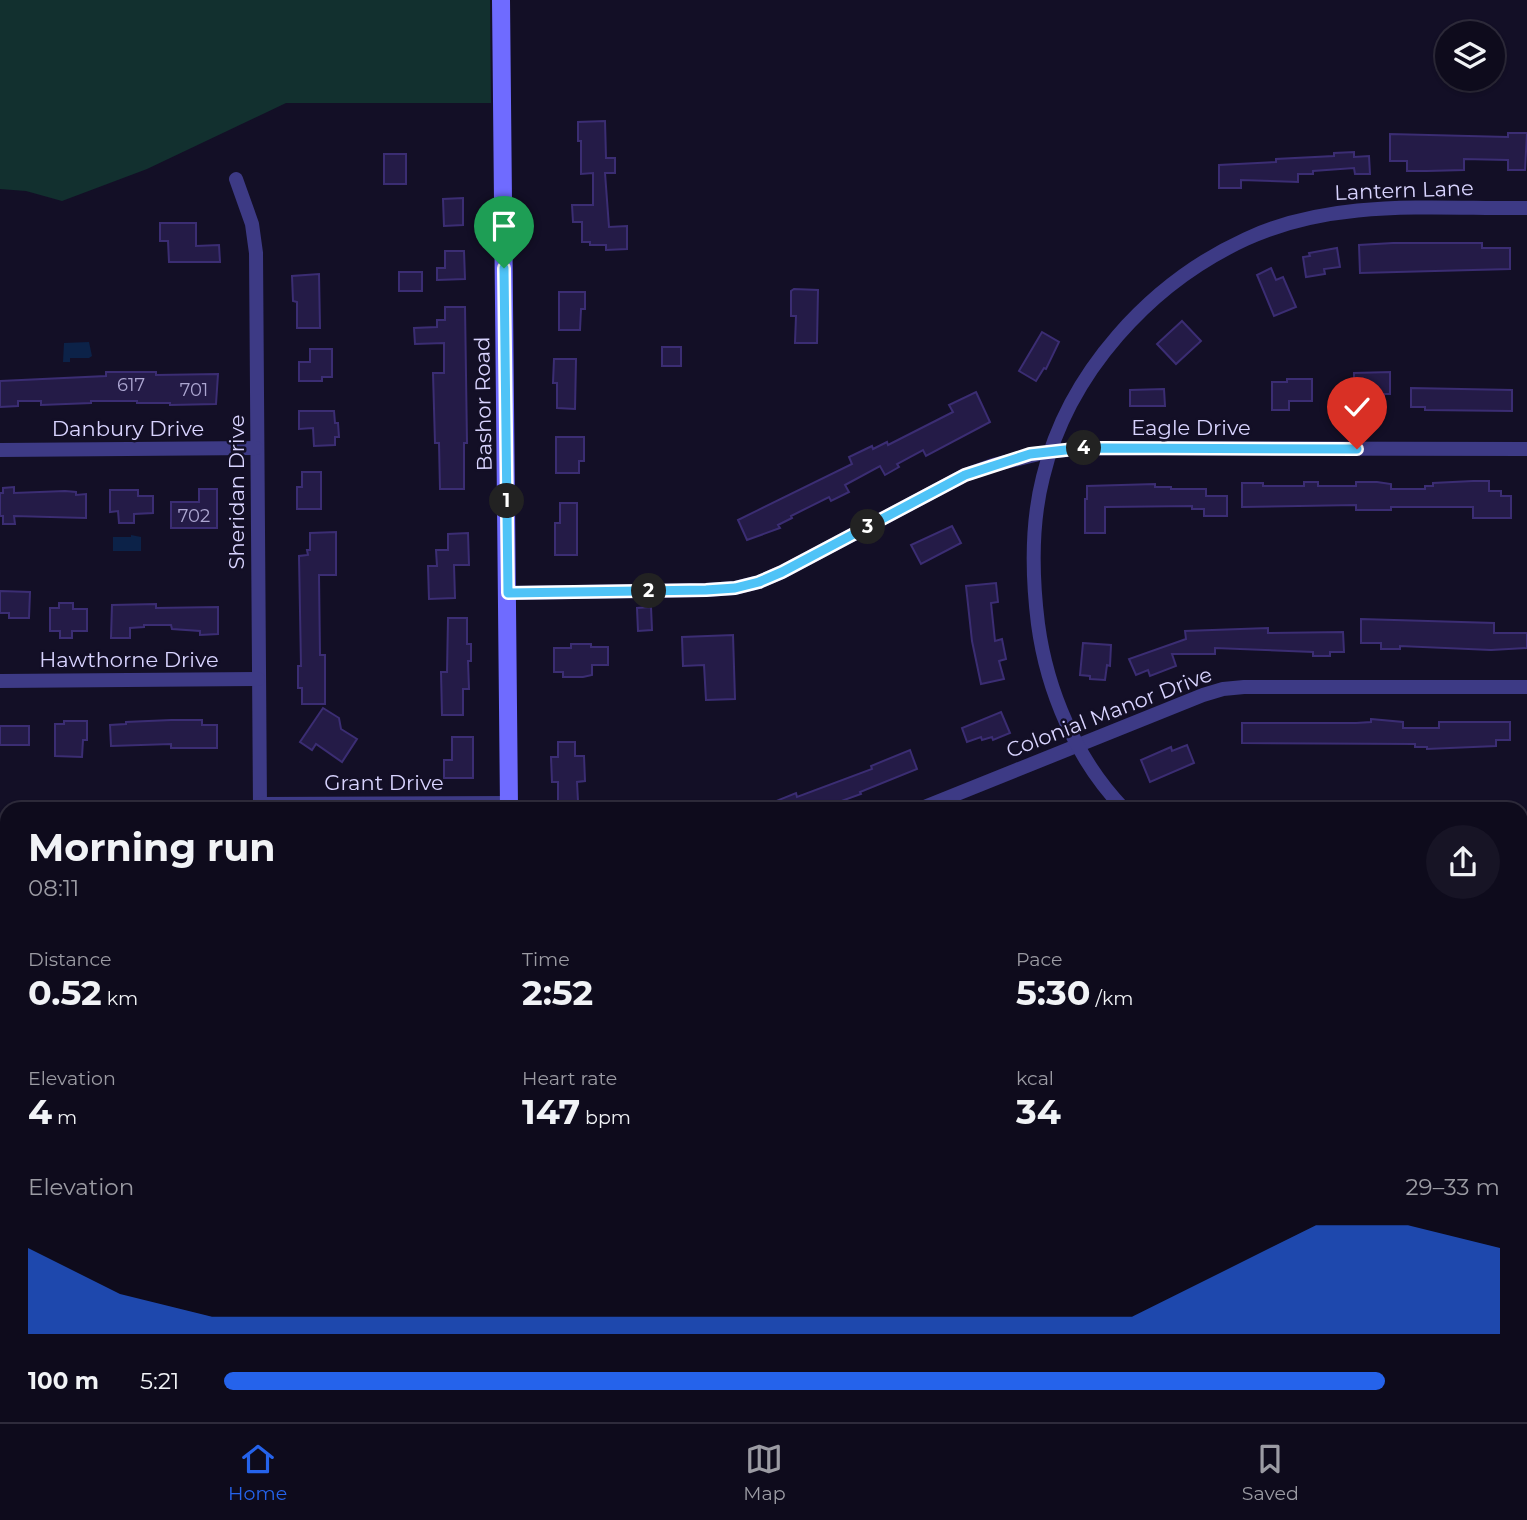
<!DOCTYPE html>
<meta charset="utf-8">
<style>
:root{--surface:#0e0b1c;--page:#171425;--text:#f1f3f6;--muted:#9b9ba3;--line:#2e2b3b;--accent:#2563eb}
body{margin:0;font-family:Montserrat,sans-serif;background:var(--page);color:var(--text);height:100vh;display:flex;flex-direction:column;font-size:26px;white-space:nowrap}
*{box-sizing:border-box;margin:0}
p{font-size:23px;color:var(--muted)}
.icon{flex:none;width:38px;height:38px;fill:none;stroke:currentColor;stroke-width:2;stroke-linecap:round;stroke-linejoin:round}
.map{position:relative;flex:1;overflow:hidden}
.drawer{position:absolute;left:0px;top:802px;width:1528px;height:621px;display:flex;flex-direction:column;background:var(--surface);border-radius:21px 21px 0 0;box-shadow:0 2px 5px #0004,0 0 0 2px var(--line)}
.drawer>*{flex:none}
.fabs{position:absolute;left:1435px;top:21px;display:grid;gap:14px}
.fabs a{display:grid;place-items:center;width:70px;height:70px;border-radius:50%;background:var(--surface);box-shadow:0 2px 5px #0004,0 0 0 2px var(--line);font-size:35px}
.pin{position:absolute;display:grid;place-items:center;width:60px;height:60px;color:#fff;margin:-72px -30px;border-radius:50% 50% 50% 0;rotate:-45deg;box-shadow:0 0 7px #0007}
.pin .icon{rotate:45deg}
.km{position:absolute;width:35px;height:35px;margin:-18px;border-radius:50%;background:#222;color:#fff;font-size:19px;line-height:35px;text-align:center}
.round{display:grid;place-items:center;flex:none;width:74px;height:74px;border-radius:37px;background:var(--page)}
.overview{display:flex;align-items:center;justify-content:space-between;height:119px;padding:0 28px}
h1{font-size:38px;font-weight:700;line-height:52px}
.figures{display:grid;grid-template-columns:repeat(3,1fr);gap:10px;height:119px;padding:7px 28px}
.figures div{display:grid;align-content:center}
.figures b{font-size:35px;font-weight:700}
.figures small{font-size:19px;font-weight:400}
.figures p{font-size:19px}
.chart{height:196px;padding:14px 28px}
.chart p{display:flex;justify-content:space-between}
.chart svg{width:100%;height:126px;margin-top:7px;fill:var(--accent);opacity:.7}
ul{padding:0 28px;list-style:none;font-size:23px}
li{display:grid;grid-template-columns:112px 84px 1fr;align-items:center;height:52px}
li i{height:18px;border-radius:9px;background:var(--accent)}
.menu{display:flex;justify-content:space-around;align-items:center;height:98px;border-top:2px solid var(--line);background:var(--surface);font-size:19px;color:var(--muted)}
.menu a{display:grid;justify-items:center;gap:4px}
.menu .active{color:var(--accent)}
.map>svg:first-child{display:block}
.green{fill:#12302f}
.water{fill:#0c2248}
.building{fill:#241b47;stroke:#3b2d73;stroke-width:2}
.lines{fill:none;stroke-linecap:round;stroke-linejoin:round}
.street{stroke:#3d3a85;stroke-width:14}
.secondary{stroke:#6f6bff;stroke-width:18}
.route-casing{stroke:#fff;stroke-width:14}
.route{stroke:#4fc3f7;stroke-width:9}
.labels{text-anchor:middle;dominant-baseline:central;stroke-width:5;stroke-linejoin:round;paint-order:stroke}
.number-label{font-size:18px;fill:#aca6d1}
.street-label{font-size:21px;fill:#d9d4ff;stroke:#130f26}
</style>
<div class="map">
<svg width="1527" height="1422" viewBox="0 0 1527 1422">
<rect width="100%" height="100%" fill="#130f26"/>
<polygon class="green" points="0,0 490,0 491,103 286,103 147,169 62,201 26,191 0,189"/>
<g class="water">
<polygon points="89,342 92,356 89,358 70,358 70,362 63,362 64,343"/>
<polygon points="131,535 141,537 141,551 113,551 113,537 131,537"/>
</g>
<g class="building">
<polygon points="605,121 606,158 615,158 615,173 605,173 609,227 627,226 627,249 606,250 606,245 590,245 590,242 582,242 582,222 573,222 572,205 593,205 593,173 581,174 581,141 578,141 578,122"/>
<polygon points="1508,133 1527,133 1525,170 1508,170 1508,160 1464,159 1464,170 1427,171 1407,171 1407,161 1390,161 1390,134 1508,137"/>
<polygon points="1354,152 1354,157 1369,156 1370,174 1355,174 1354,168 1313,171 1313,174 1298,174 1298,182 1241,180 1241,188 1219,188 1219,165 1276,162 1276,159 1334,156 1334,153"/>
<rect x="384" y="154" width="22" height="30"/>
<polygon points="463,198 463,225 444,226 443,199"/>
<polygon points="160,223 196,223 196,246 219,245 220,262 169,262 168,241 160,241"/>
<polygon points="1393,243 1482,243 1482,248 1510,248 1510,269 1360,273 1359,245"/>
<polygon points="1337,248 1340,267 1324,269 1325,274 1306,277 1303,257 1310,256 1309,253"/>
<polygon points="445,251 464,251 465,279 437,280 437,268 445,268"/>
<polygon points="1271,268 1276,280 1283,277 1296,307 1274,316 1257,275"/>
<rect x="399" y="272" width="23" height="19"/>
<polygon points="319,274 320,328 297,328 297,302 293,301 292,276"/>
<polygon points="794,289 818,290 817,343 795,343 796,316 791,316 791,291"/>
<polygon points="559,292 585,292 585,309 581,309 580,330 559,330"/>
<polygon points="445,307 465,307 467,443 464,443 464,489 440,489 439,443 435,443 433,373 444,373 444,343 415,344 414,328 437,327 437,320 445,320"/>
<polygon points="1182,321 1201,341 1176,364 1157,344"/>
<polygon points="1042,332 1059,342 1046,369 1044,368 1036,381 1019,371"/>
<rect x="662" y="347" width="19" height="19"/>
<polygon points="310,349 332,349 332,377 322,377 322,381 299,381 299,362 310,362"/>
<polygon points="554,359 576,359 575,409 557,408 557,383 553,383"/>
<polygon points="106,372 156,372 156,375 218,374 216,404 170,405 170,403 137,403 137,401 91,401 91,403 41,405 41,401 18,401 18,406 0,407 0,381 106,376"/>
<polygon points="1390,372 1390,394 1384,394 1384,398 1371,398 1371,409 1354,409 1354,373"/>
<polygon points="1287,379 1312,379 1312,401 1289,401 1289,410 1272,410 1272,382 1287,382"/>
<polygon points="1411,388 1512,390 1512,411 1425,410 1425,407 1411,407"/>
<polygon points="1164,389 1165,406 1130,406 1130,390"/>
<polygon points="976,392 990,422 926,456 923,450 897,464 899,467 885,475 880,466 845,485 849,492 831,501 829,497 791,516 792,518 778,525 780,528 747,540 738,520 852,464 849,457 872,446 873,449 887,442 888,445 953,412 949,405"/>
<polygon points="299,411 334,411 335,423 338,423 339,437 335,437 335,445 314,446 313,428 299,429"/>
<polygon points="556,437 584,437 584,461 579,461 579,473 556,473"/>
<polygon points="302,472 321,472 321,509 297,509 297,487 302,487"/>
<polygon points="1473,481 1489,481 1489,491 1501,491 1501,496 1511,496 1511,518 1473,518 1473,507 1391,507 1391,510 1356,510 1356,505 1242,507 1242,483 1263,483 1263,486 1304,486 1304,482 1318,482 1318,486 1356,486 1356,482 1377,482 1391,484 1391,489 1425,489 1425,486 1433,486 1433,483"/>
<polygon points="1155,484 1155,487 1171,487 1171,489 1206,489 1206,496 1227,496 1227,516 1204,516 1204,509 1192,509 1192,506 1105,507 1105,533 1085,533 1085,499 1087,499 1087,486"/>
<polygon points="14,487 14,493 65,491 76,492 76,495 86,494 86,518 14,516 15,524 3,524 3,516 0,516 0,493 3,493 3,488"/>
<polygon points="199,489 217,489 217,528 171,528 171,502 199,502"/>
<polygon points="110,490 138,490 138,496 153,496 153,513 134,514 134,523 119,523 118,511 110,512"/>
<polygon points="560,503 577,503 577,555 555,555 555,523 560,523"/>
<polygon points="952,526 961,543 921,564 911,545"/>
<polygon points="336,532 336,575 319,575 320,655 325,655 325,704 302,704 302,688 298,688 298,666 301,666 299,556 308,555 307,550 310,550 310,533"/>
<polygon points="468,533 469,565 454,565 455,598 429,599 428,566 437,566 436,550 448,550 448,534"/>
<polygon points="996,583 998,602 991,603 995,641 1002,639 1006,659 999,661 1004,679 981,684 972,641 966,586"/>
<polygon points="0,591 30,592 29,618 9,618 9,613 0,613"/>
<polygon points="59,603 73,603 73,609 87,609 87,631 72,631 72,638 60,638 60,631 50,631 50,608 59,608"/>
<polygon points="156,604 156,608 218,607 218,634 200,635 200,631 172,629 171,625 144,625 144,627 130,628 130,638 111,638 112,605"/>
<polygon points="651,607 652,630 638,631 637,608"/>
<polygon points="448,618 467,618 467,644 471,644 471,661 468,661 469,689 463,689 463,715 442,715 441,672 447,672"/>
<polygon points="1361,619 1494,623 1494,633 1527,633 1527,648 1491,650 1400,646 1400,649 1381,649 1381,643 1361,643"/>
<polygon points="1268,628 1268,633 1343,632 1344,652 1330,652 1330,656 1313,656 1313,652 1215,648 1215,654 1172,654 1176,666 1150,676 1148,670 1136,675 1129,659 1186,639 1185,631"/>
<polygon points="733,635 735,699 706,700 704,665 683,666 682,637"/>
<polygon points="1083,643 1111,645 1110,666 1107,665 1105,680 1090,679 1090,676 1080,675"/>
<polygon points="571,644 591,644 591,647 608,647 608,665 592,665 592,675 583,677 563,677 563,672 554,672 554,648 571,648"/>
<polygon points="323,708 339,718 341,729 357,739 342,762 316,744 312,750 300,742"/>
<polygon points="1001,712 1010,733 993,740 992,737 982,740 981,737 967,742 962,728"/>
<polygon points="1371,719 1403,722 1403,728 1439,728 1439,722 1510,722 1510,740 1496,740 1496,746 1427,749 1427,747 1415,747 1415,744 1242,743 1242,723 1356,723 1371,722"/>
<polygon points="171,720 202,720 202,725 217,725 217,748 171,748 171,744 111,746 110,725 126,724 126,722"/>
<polygon points="64,721 87,721 87,740 83,740 82,757 55,756 55,724 64,724"/>
<rect x="0" y="726" width="29" height="19"/>
<polygon points="452,737 473,737 473,778 444,778 444,760 452,760"/>
<polygon points="558,742 575,742 575,756 584,756 585,781 577,782 578,801 558,802 558,782 552,782 551,757 558,757"/>
<polygon points="1187,745 1194,763 1150,782 1141,760 1171,747 1172,751"/>
<polygon points="910,750 917,769 860,792 861,794 822,808 759,808 796,793 797,797 872,769 871,766"/>
</g>
<g class="lines">
<g class="street">
<polyline points="236,179 252,224 256,253 260,808"/>
<polyline points="0,450 256,448"/>
<polyline points="508,593 707,590 735,588 759,582 782,572 965,475 993,465 1051,451 1103,448 1527,449"/>
<polyline points="0,681 258,679"/>
<polyline points="260,804 509,803"/>
<polyline points="922,808 1203,695 1223,689 1244,687 1527,687"/>
<path d="M1123 808C1076 759 1047 691 1038 624 1032 576 1031 524 1043 477 1068 373 1150 283 1246 239 1334 198 1433 209 1527 208"/>
<polyline points="0,912 7,912"/>
<polyline points="1521,928 1527,928"/>
<polyline points="0,1146 7,1146"/>
<polyline points="1521,1352 1522,1422"/>
<polyline points="0,1380 7,1380"/>
<polyline points="832,1416 832,1422"/>
<polyline points="264,1422 264,1416"/>
</g>
<g class="secondary">
<polyline points="501,0 509,808"/>
<polyline points="512,1416 512,1422"/>
</g>
</g>
<g class="lines">
<defs>
<polyline id="route" points="504,268 508,593 706,590 735,588 759,582 782,572 965,475 1030,454 1074,449 1103,448 1357,449"/>
</defs>
<use href="#route" class="route-casing"/>
<use href="#route" class="route"/>
</g>
<g class="labels">
<g class="number-label">
<text x="131" y="385">617</text>
<text x="194" y="390">701</text>
<text x="194" y="516">702</text>
</g>
<g class="street-label">
<text transform="translate(1404 190) rotate(-2)">Lantern Lane</text>
<text transform="translate(483 404) rotate(-91)">Bashor Road</text>
<text x="1191" y="427">Eagle Drive</text>
<text x="128" y="428">Danbury Drive</text>
<text transform="translate(236 492) rotate(-90)">Sheridan Drive</text>
<text x="129" y="659">Hawthorne Drive</text>
<text transform="translate(1109 712) rotate(-21)">Colonial Manor Drive</text>
<text x="384" y="782">Grant Drive</text>
</g>
</g>
</svg>
<div class="fabs">
<a><svg class="icon" aria-label="layers" viewBox="0 0 24 24"><path d="M12 4l9 5-9 5-9-5zM3 14l9 5 9-5"/></svg></a>
</div>
<div class="pin" style="left:504px;top:268px;background:#1e9e55"><svg class="icon" aria-label="arrive" viewBox="0 0 24 24"><path d="M6 21V4h12l-3 4 3 4H6"/></svg></div>
<div class="pin" style="left:1357px;top:449px;background:#d93025"><svg class="icon" aria-label="check" viewBox="0 0 24 24"><path d="M5 12l5 5 9-10"/></svg></div>
<b class="km" style="left:507px;top:501px">1</b>
<b class="km" style="left:649px;top:591px">2</b>
<b class="km" style="left:868px;top:527px">3</b>
<b class="km" style="left:1084px;top:448px">4</b>
<section class="drawer">
<div class="overview"><div><h1>Morning run</h1><p>08:11</p></div><a class="round"><svg class="icon" aria-label="share" viewBox="0 0 24 24"><path d="M12 15V3M7 8l5-5 5 5M5 13v7h14v-7"/></svg></a></div>
<div class="figures">
<div><p>Distance</p><b>0.52<small> km</small></b></div>
<div><p>Time</p><b>2:52</b></div>
<div><p>Pace</p><b>5:30<small> /km</small></b></div>
</div>
<div class="figures">
<div><p>Elevation</p><b>4<small> m</small></b></div>
<div><p>Heart rate</p><b>147<small> bpm</small></b></div>
<div><p>kcal</p><b>34</b></div>
</div>
<div class="chart"><p><span>Elevation</span>29–33 m</p>
<svg viewBox="0 0 160 44" preserveAspectRatio="none"><path d="M0 44V14L10 30L20 38L30 38L40 38L50 38L60 38L70 38L80 38L90 38L100 38L110 38L120 38L130 22L140 6L150 6L160 14V44z"/></svg>
</div>
<ul>
<li><b>100 m</b>5:21<i style="width:91%"></i></li>
</ul>
</section>
</div>
<nav class="menu">
<a class="active"><svg class="icon" aria-label="home" viewBox="0 0 24 24"><path d="M3 11l9-7 9 7M6 9v11h12V9"/></svg>Home</a>
<a><svg class="icon" aria-label="map" viewBox="0 0 24 24"><path d="M3 6l6-2 6 2 6-2v14l-6 2-6-2-6 2zM9 4v14M15 6v14"/></svg>Map</a>
<a><svg class="icon" aria-label="saved" viewBox="0 0 24 24"><path d="M7 4h10v16l-5-4-5 4z"/></svg>Saved</a>
</nav>
